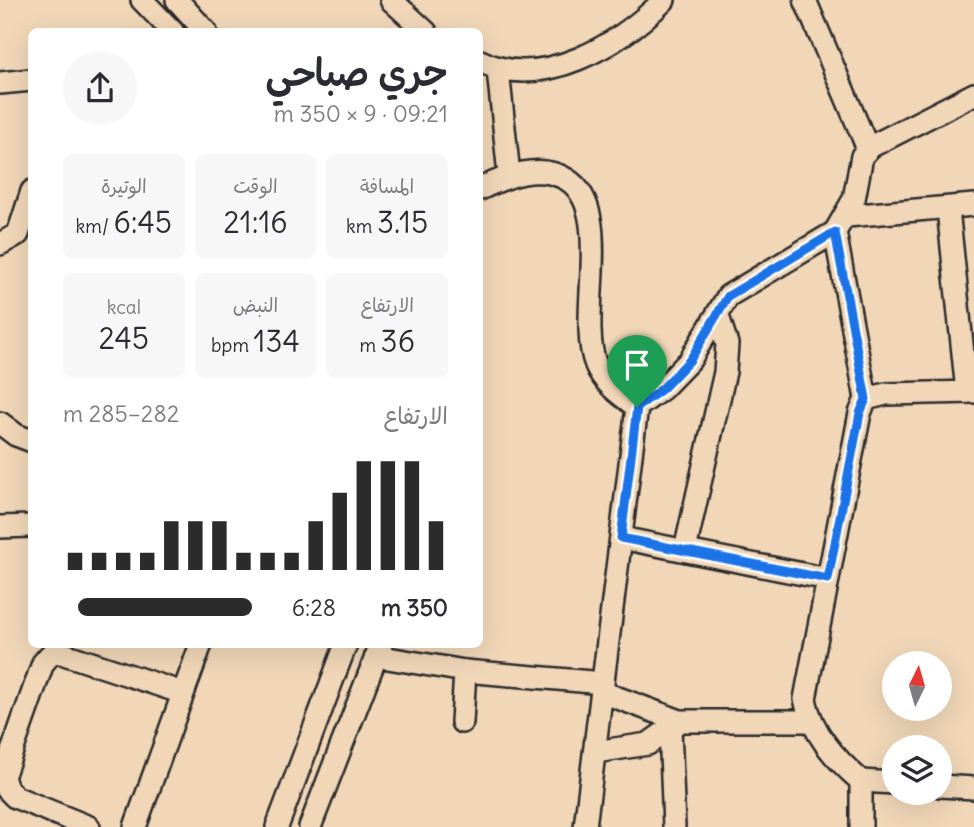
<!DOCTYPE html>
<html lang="ar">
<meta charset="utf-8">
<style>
:root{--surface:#fff;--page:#f7f7f7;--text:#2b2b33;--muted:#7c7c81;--accent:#2b2b2b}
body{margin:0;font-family:Delius,"Playpen Sans Arabic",sans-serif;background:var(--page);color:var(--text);direction:rtl;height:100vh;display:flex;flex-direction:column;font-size:26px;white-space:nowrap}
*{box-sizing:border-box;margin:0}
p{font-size:23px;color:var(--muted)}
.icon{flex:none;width:38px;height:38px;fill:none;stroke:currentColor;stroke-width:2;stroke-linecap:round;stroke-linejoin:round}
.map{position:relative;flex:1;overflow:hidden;direction:ltr}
.details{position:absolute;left:28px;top:28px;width:455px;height:620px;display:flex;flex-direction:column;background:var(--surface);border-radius:10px;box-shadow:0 7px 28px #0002;direction:rtl}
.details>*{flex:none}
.needle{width:46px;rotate:5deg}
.controls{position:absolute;left:882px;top:651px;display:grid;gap:14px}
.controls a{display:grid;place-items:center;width:70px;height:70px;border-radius:50%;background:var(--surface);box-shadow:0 7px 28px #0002;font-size:35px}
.pin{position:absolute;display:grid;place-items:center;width:60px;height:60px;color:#fff;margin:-72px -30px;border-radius:50% 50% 50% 0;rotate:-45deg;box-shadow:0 0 7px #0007}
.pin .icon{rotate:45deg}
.round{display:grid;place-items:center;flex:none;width:74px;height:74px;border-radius:37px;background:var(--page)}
.headline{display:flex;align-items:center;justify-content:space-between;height:119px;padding:0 35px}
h1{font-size:38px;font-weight:600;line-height:52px}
.figures{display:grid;grid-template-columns:repeat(3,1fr);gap:10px;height:119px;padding:7px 35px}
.figures div{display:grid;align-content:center;border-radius:10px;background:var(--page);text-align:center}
.figures b{font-size:30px;font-weight:600}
.figures small{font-size:19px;font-weight:400}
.figures p{font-size:19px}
.chart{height:196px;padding:14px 35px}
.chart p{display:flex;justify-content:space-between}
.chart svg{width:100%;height:126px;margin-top:7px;stroke:var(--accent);stroke-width:6}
ul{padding:0 35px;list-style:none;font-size:23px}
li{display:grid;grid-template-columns:112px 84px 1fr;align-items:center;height:52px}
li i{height:18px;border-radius:9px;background:var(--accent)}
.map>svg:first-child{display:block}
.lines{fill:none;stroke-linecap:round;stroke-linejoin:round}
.minor-casing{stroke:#2b2b2b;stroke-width:26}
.minor{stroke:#f1d7b8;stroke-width:21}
.route-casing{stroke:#fff;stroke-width:14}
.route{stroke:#1a73e8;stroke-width:9}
</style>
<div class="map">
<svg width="974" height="827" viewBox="0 0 974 827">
<rect width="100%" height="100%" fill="#f1d7b8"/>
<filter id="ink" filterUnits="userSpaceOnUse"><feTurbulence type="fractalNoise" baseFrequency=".0143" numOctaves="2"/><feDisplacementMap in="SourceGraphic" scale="14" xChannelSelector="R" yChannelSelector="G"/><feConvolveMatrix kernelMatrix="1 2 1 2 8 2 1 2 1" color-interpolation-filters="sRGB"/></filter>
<g filter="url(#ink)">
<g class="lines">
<defs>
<g id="minor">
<polyline points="142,0 173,32"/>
<polyline points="177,0 206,32"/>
<polyline points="391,0 426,32"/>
<polyline points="805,0 868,149"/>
<path d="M480 61C542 92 620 44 664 0"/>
<polyline points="498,70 509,175"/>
<polyline points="0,83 32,80"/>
<path d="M480 189C507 176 538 163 566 179 616 208 576 318 596 365 603 383 622 396 637 407"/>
<polyline points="948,209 967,392"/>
<polyline points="847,216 974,205"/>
<polyline points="835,232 866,399"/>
<polyline points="0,244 18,234 32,191"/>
<polyline points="0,423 16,435 32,441"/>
<polyline points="0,527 32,526"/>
<polyline points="621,538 828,579"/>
<polyline points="685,550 725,372 727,344 718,316"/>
<polyline points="376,656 465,671 603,683"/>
<polyline points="602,692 680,721 809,721"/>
<polyline points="462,722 465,671"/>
<polyline points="670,728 674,827"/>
<polyline points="595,752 648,744 679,722"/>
<polyline points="861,781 894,783"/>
<polyline points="940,786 974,788"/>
<polyline points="89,827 15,797 7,789 3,777 43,663 50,655 58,652 183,693"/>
<polyline points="135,827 201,644"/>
<polyline points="277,827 346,644"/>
<polyline points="310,827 381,644"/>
<polyline points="585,827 637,407 662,389 690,360 728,296 835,232 854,199 862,156 870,147 974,94"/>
<path d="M861 827V781C835 759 812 733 805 699L860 413 866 399 886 394 974 392"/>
</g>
</defs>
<use href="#minor" class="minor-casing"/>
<use href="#minor" class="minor"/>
</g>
</g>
<g class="lines" filter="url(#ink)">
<defs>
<polygon id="route" points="835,232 866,399 860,413 828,579 621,538 637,407 662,389 690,360 728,296"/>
</defs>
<use href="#route" class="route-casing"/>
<use href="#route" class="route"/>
</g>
</svg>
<div class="controls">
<a><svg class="needle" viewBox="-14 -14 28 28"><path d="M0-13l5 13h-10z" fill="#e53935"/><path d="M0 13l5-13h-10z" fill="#7c7c81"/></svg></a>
<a><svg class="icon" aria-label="layers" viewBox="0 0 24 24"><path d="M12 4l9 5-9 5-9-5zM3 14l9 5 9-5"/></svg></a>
</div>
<div class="pin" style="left:637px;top:407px;background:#1e9e55"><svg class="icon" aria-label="arrive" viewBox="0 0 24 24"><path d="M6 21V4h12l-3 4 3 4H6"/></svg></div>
<section class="details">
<div class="headline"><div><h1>جري صباحي</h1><p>09:21 · 9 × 350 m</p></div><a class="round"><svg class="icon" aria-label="share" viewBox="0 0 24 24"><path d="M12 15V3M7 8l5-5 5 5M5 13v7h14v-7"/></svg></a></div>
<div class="figures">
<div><p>المسافة</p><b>3.15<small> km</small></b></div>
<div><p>الوقت</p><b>21:16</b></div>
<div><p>الوتيرة</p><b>6:45<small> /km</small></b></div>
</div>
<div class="figures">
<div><p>الارتفاع</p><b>36<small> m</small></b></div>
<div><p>النبض</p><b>134<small> bpm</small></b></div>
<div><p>kcal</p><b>245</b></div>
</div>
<div class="chart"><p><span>الارتفاع</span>282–285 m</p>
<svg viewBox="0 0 160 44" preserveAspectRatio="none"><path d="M5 44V38M15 44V38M25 44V38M35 44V38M45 44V27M55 44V27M65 44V27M75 44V38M85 44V38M95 44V38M105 44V27M115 44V17M125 44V6M135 44V6M145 44V6M155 44V27"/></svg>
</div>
<ul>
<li><b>350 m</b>6:28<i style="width:92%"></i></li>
</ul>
</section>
</div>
